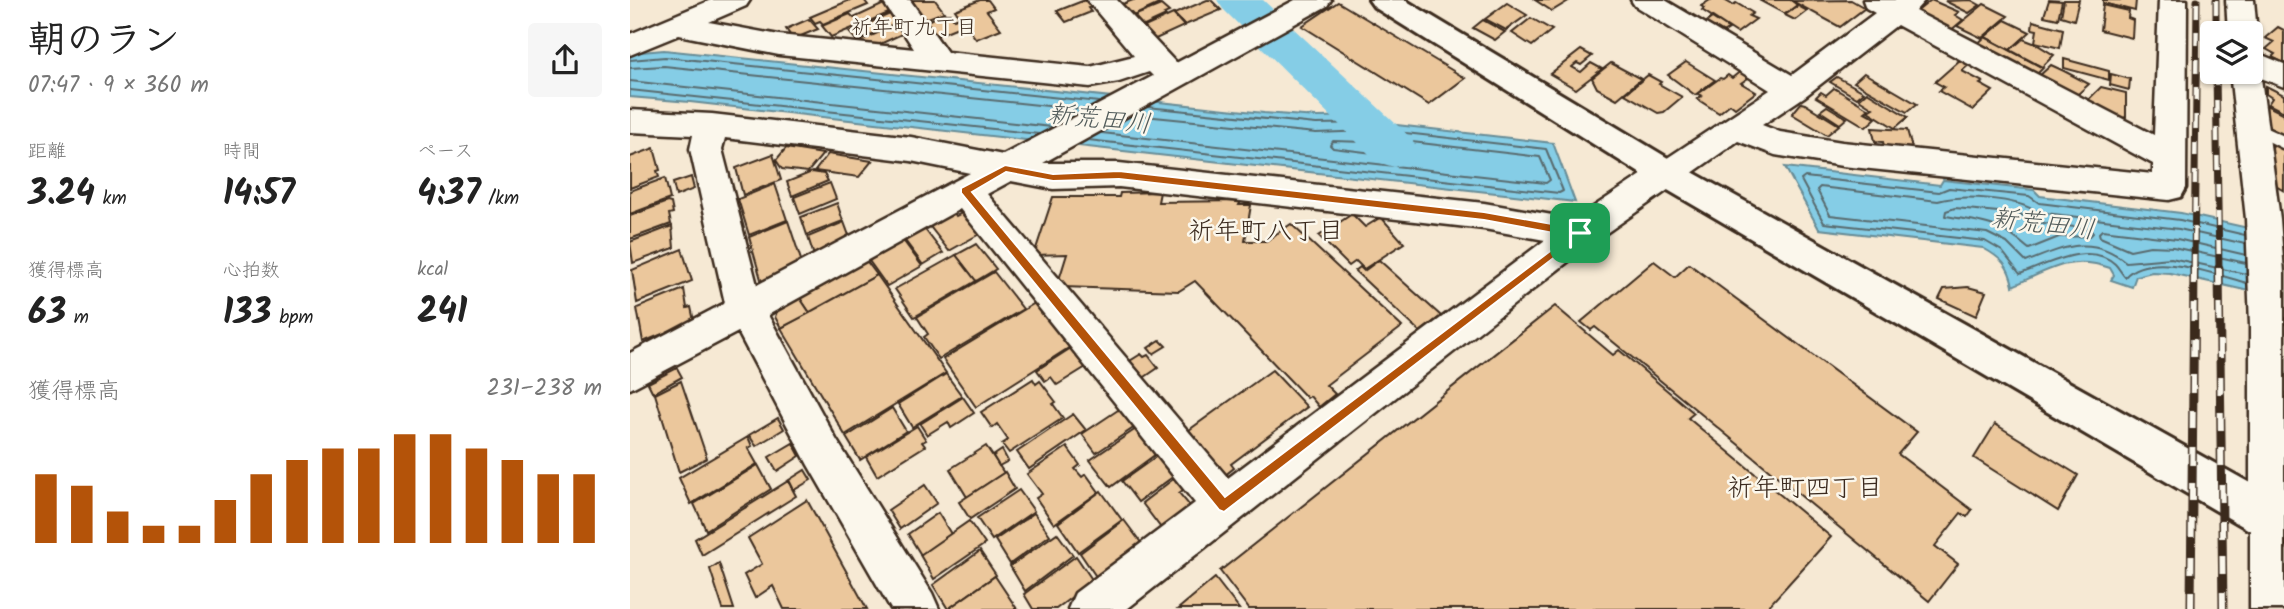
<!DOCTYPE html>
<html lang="ja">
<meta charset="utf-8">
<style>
:root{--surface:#fff;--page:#f6f6f6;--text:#222;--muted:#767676;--accent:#b45309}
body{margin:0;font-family:Kalam,"Klee One",sans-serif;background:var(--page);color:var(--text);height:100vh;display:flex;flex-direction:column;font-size:26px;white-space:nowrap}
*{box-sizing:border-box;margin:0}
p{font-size:23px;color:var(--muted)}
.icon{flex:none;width:38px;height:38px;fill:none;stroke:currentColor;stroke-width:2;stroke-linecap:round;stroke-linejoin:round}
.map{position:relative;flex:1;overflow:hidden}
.sheet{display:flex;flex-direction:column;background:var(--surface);width:630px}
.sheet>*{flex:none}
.controls{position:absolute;left:1570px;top:21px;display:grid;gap:14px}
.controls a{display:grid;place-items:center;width:63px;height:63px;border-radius:7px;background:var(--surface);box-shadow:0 2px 5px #0004;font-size:35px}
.pin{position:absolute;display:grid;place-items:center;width:60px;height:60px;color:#fff;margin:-30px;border-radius:14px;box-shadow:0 4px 10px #0006}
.round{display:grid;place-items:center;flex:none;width:74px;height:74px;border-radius:7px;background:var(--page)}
.head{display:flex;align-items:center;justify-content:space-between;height:119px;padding:0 28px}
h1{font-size:38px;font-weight:800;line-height:52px}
.figures{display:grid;grid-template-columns:repeat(3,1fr);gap:10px;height:119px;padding:7px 28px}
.figures div{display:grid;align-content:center}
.figures b{font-size:35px;font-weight:800}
.figures small{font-size:19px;font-weight:400}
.figures p{font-size:19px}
.chart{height:196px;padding:14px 28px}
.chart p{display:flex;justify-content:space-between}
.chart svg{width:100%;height:126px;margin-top:7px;stroke:var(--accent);stroke-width:6}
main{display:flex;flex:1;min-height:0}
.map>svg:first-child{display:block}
.water{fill:#85cde6;stroke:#678c96;stroke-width:2}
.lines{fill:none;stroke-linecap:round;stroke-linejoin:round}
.shore{stroke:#596b6e;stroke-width:2}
.river{fill:#85cde6;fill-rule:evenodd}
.building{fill:#ebc79c;stroke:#3b2a1e;stroke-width:2}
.service-casing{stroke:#3b2a1e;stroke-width:5}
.minor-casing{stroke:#3b2a1e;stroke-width:5}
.tertiary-casing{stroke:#3b2a1e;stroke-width:6}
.service{fill:#fbf7ec;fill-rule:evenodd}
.minor{fill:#fbf7ec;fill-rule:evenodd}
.tertiary{fill:#fbf7ec;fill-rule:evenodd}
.rail-far1-casing{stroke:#3b2a1e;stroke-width:7}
.rail-casing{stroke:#3b2a1e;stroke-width:9}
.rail-far1{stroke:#fbf7ec;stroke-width:4.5;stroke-dasharray:14;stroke-linecap:butt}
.rail{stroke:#fbf7ec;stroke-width:6;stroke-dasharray:18;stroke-linecap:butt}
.route{fill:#b45309;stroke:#fff;stroke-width:2;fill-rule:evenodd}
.labels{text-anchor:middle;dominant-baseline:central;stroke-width:5;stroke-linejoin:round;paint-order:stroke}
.far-neighbourhood-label{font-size:21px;fill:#3b2a1e;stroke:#fbf7ec}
.water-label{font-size:26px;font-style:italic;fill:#515b5a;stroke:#fbf7ec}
.neighbourhood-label{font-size:26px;fill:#3b2a1e;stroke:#fbf7ec}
</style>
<main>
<section class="sheet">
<div class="head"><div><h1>朝のラン</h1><p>07:47 · 9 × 360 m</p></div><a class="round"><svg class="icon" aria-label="share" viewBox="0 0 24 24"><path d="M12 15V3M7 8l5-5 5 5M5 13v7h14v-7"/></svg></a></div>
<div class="figures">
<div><p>距離</p><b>3.24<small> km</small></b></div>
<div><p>時間</p><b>14:57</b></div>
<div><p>ペース</p><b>4:37<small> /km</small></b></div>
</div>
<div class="figures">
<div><p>獲得標高</p><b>63<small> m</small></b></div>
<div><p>心拍数</p><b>133<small> bpm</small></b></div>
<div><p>kcal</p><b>241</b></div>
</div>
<div class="chart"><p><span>獲得標高</span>231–238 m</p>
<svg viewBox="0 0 160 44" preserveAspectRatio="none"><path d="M5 44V20M15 44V24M25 44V33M35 44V38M45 44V38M55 44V29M65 44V20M75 44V15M85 44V11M95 44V11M105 44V6M115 44V6M125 44V11M135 44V15M145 44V20M155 44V20"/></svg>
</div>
</section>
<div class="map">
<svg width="1654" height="609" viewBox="0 0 1654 609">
<rect width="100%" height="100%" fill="#f6e9d4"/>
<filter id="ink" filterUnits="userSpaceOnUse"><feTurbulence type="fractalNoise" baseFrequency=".0143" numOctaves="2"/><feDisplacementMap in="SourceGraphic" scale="14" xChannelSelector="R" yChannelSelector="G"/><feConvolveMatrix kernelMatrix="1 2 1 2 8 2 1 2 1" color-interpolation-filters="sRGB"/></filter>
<g filter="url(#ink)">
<g class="water">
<polygon points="34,50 634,113 687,117 743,116 758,124 923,143 945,202 60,102 0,97 0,53"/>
<path d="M1155 167 1310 185 1313 180 1404 190 1410 196 1551 213 1654 236V299L1540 273 1522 272 1506 276 1502 287 1481 280 1484 275 1480 268C1441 254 1418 270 1383 286 1379 265 1371 258 1353 248L1189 229Z"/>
</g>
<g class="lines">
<g class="shore">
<polyline points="0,60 35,57 469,102"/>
<polyline points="0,68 34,66 456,110"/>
<polyline points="0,81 422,127"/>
<polyline points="0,90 409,134"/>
<polyline points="472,133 916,183 920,180 910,157 756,139 738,131 686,133 504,115"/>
<polyline points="458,140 929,193 933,191 916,149 758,131 741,123 686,124 517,107"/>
<polygon points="703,141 736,142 746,150 743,153 703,148 700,145"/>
<path d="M1325 208 1390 214 1406 222 1460 229 1463 233 1460 236 1429 237 1399 249C1368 222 1354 222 1315 216L1316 211Z"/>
<path d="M1615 235 1550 220 1409 203 1399 196 1319 188 1309 192 1175 177 1171 180 1194 223 1355 241 1372 251 1390 274C1416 265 1460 240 1485 264 1489 268 1491 273 1495 277 1520 249 1586 275 1617 283"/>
<path d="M1615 244 1549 229 1407 212C1387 198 1332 194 1308 201L1190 187 1187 190 1200 215 1357 233 1377 243 1396 262C1432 248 1461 233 1496 262L1541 258 1616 274"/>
<polyline points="1616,255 1547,239 1472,230 1469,233 1470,237 1500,250 1520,246 1543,247 1616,263"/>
</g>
<polygon class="river" points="587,0 633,0 781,138 788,150 781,162 764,167 747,162 593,9"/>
</g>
<g class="building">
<polygon points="220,0 234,0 238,5 193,24 190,21 185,23 180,17"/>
<polygon points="276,0 305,0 314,12 290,21"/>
<polygon points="350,0 358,0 364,8 357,11 371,29 346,39 325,10"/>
<polygon points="455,0 461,7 458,8 461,12 436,22 427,11"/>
<polygon points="503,0 525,0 529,4 501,17 490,5"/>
<polygon points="577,0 581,0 591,10 555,25 544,14"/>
<polygon points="905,0 940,0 922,11"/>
<polygon points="1080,0 1094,0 1103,5 1106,3 1123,13 1119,16 1126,19 1107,33 1072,10 1074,8 1071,6"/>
<polygon points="1129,0 1161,0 1167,5 1155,14"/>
<polygon points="1221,0 1235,8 1210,27 1162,1"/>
<polygon points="1301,0 1329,12 1325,15 1333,20 1319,32 1284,14"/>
<polygon points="1341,0 1350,5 1339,13 1315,1"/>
<polygon points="1419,0 1432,1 1428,19 1414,16"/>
<polygon points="1434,0 1449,0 1444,20 1431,16"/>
<polygon points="1473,0 1506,0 1505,11 1473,3"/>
<polygon points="708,2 835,78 799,105 672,26"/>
<polygon points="877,3 897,15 876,30 855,19"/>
<polygon points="254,4 261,12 201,37 192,26 220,14 224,18"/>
<polygon points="1354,4 1378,16 1352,38 1327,26"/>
<polygon points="531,5 539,12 534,14 536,16 510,28 501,17"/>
<polygon points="1473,5 1499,11 1498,18 1503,20 1502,38 1470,30"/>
<polygon points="1168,6 1177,11 1165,20 1155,15"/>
<polygon points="260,14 268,23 227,41 219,32"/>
<polygon points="315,14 320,14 324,19 329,17 335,24 301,38 291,23"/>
<polygon points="543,14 554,26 519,42 508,30"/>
<polygon points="901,18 922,30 902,46 882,33"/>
<polygon points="1082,18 1099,29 1091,34 1074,24"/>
<polygon points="179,19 188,29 163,39 156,29"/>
<polygon points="853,20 875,32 865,40 843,28"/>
<polygon points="1375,20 1400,32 1380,50 1355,37"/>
<polygon points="1403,21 1433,29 1430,48 1405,42 1407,30 1402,29"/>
<polygon points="267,24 274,33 248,45 228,42"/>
<polygon points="1648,27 1654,30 1654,63 1642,57 1645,54 1636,49 1644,42 1635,38"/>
<polygon points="1355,37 1413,68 1404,77 1345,46"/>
<polygon points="1393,39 1406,44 1424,55 1412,67 1380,50"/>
<polygon points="951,50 962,56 951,65 947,63 942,67 951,72 961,63 972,69 946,89 920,74"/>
<polygon points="1331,59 1340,64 1332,71 1353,82 1350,84 1363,91 1343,110 1309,91 1314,87 1305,82"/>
<polygon points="1434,59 1479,71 1479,80 1434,68"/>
<polygon points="1056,62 1085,80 1065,95 1038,75"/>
<polygon points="981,63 1011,79 987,99 967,88 962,78"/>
<polygon points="1421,65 1434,71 1459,84 1447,95 1425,83 1407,78"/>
<polygon points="1112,70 1121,76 1111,83 1126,92 1105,108 1100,104 1089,113 1067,99 1072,96 1068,94 1090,78 1093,79 1098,75 1102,78"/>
<polygon points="1234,73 1287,104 1277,112 1224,82"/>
<polygon points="1481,74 1500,79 1499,90 1480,85"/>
<polygon points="1018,75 1031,82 1029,84 1052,97 1034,112 1028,113 995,94"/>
<polygon points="1207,77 1234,92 1227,98 1200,82"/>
<polygon points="1636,86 1654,95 1654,112 1638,104 1642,98 1636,94"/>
<polygon points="1471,87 1496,93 1496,117 1487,120 1455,103"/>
<polygon points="1204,88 1239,109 1235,112 1246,118 1236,127 1186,97 1191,92 1196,95"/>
<polygon points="1237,92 1278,117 1265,128 1238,111 1243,108 1229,99"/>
<polygon points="1171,103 1175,104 1209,125 1197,135 1162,114"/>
<polygon points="1636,105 1654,114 1654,136 1638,127"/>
<polygon points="1197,106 1217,118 1210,124 1190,111"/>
<polygon points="1242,128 1277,130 1282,148 1254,146 1253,142 1245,141"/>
<polygon points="1645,144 1654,149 1654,191 1641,183 1639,152"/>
<polygon points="24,148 30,170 27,171 29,177 0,188 0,157"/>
<polygon points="156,148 193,154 178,172 152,169 146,160"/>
<polygon points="143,154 151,180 113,195 106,168"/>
<polygon points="198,154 242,161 229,177 185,171"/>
<polygon points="182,172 194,174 198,181 162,196 157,182"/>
<polygon points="61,177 64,189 46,196 43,183"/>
<polygon points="35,178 40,199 0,214 0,191"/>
<polygon points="200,183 206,199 170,214 164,197"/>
<polygon points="145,184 157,220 119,235 108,199"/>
<polygon points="530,192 528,202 611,201 609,205 621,205 615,241 636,241 661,224 772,327 696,385 705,394 689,407 680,396 677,398 565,281 549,291 433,287 428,283 437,254 404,255 423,197 489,197 490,193"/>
<polygon points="37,202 41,203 43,213 39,214 41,224 0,239 0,216"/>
<polygon points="207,203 213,221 177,235 171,217"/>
<polygon points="323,211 326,216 336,211 342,218 337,220 341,224 345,222 353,232 319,251 298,224"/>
<polygon points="722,214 735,227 751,217 774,243 734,269 726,261 719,266 689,236"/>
<polygon points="158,221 173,266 132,283 119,237"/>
<polygon points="214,222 221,241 184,256 178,237"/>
<polygon points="42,226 44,248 3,263 0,242"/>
<polygon points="293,227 313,253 293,265 273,238"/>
<polygon points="272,239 292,266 257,286 237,258"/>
<polygon points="346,244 366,269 346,281 326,255"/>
<polygon points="52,249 62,281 7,303 2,270"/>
<polygon points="326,255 346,281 284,317 265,289"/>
<polygon points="235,259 247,275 180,313 168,295"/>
<polygon points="749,260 811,316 790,332 725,271 730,267 734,271"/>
<polygon points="1024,261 1045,277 1059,264 1287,432 1268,454 1342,510 1337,517 1331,513 1305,546 1328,564 1299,601 965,327 961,330 951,322"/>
<polygon points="364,272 393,309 309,359 294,337 298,334 287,317"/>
<polygon points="247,275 316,373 215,435 151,328"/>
<polygon points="1338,287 1356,292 1346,316 1309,299 1314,289"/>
<polygon points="54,289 57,308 61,307 64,321 13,342 7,308"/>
<polygon points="168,295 180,313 151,328 145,317 149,306"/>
<polygon points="405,303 440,347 346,407 313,359"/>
<polygon points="925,306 983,355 989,350 1064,413 1058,418 1201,537 1136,609 619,609 590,571"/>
<polygon points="530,340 536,346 523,354 518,348"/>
<polygon points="441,348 456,367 427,385 421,377 415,381 407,370"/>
<polygon points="511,354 514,357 518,355 528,368 509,381 495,364"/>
<polygon points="47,368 52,377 23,393 18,383"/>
<polygon points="642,370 677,407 601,464 604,468 590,479 556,438 562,434 559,430"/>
<polygon points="316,374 332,396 282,427 268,404"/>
<polygon points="403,379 406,384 410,381 426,402 423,404 433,418 379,453 372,444 378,440 367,424 362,428 351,412"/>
<polygon points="51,381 77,458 49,472 25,394"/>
<polygon points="333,397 344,413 321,428 318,422 297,435 290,424"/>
<polygon points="262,408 276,431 230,460 216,437"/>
<polygon points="491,408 505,427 466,453 452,434"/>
<polygon points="443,414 456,430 399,469 387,452"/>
<polygon points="148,418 154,429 126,446 119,435"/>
<polygon points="1365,424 1448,475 1428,511 1344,458"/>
<polygon points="287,426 296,440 292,442 295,446 247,476 236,457"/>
<polygon points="506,429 526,454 481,487 460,460"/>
<polygon points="118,437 122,446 118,448 127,464 61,504 49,478"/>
<polygon points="163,443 170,456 147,471 139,457"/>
<polygon points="356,446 374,473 337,497 320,469"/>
<polygon points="437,447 450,465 445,469 452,477 456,474 469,492 424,524 406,498 412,494 397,474"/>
<polygon points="372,450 378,461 369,466 363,456"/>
<polygon points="527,456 544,476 508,502 492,481"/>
<polygon points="128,465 141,489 76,530 64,504"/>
<polygon points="175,470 181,480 164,490 159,480"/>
<polygon points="375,472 385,489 340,519 329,502"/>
<polygon points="546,477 556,488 549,493 560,506 531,528 512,503"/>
<polygon points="158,481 166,496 72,555 65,539"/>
<polygon points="295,485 307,503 270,529 258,510"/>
<polygon points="389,490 404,511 362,540 347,518"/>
<polygon points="471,491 492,520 448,552 428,523"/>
<polygon points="177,500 237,609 154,609 143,586 125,598 114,575 132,564 118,538"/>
<polygon points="308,513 321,534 291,555 278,534"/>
<polygon points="404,513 420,535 380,564 365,540"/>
<polygon points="494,520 512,544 467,578 450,553"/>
<polygon points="339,521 355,544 304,579 290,555"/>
<polygon points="427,533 443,555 395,591 380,566"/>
<polygon points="350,551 366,575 318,609 303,585"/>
<polygon points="446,556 463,581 426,609 403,609 394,594"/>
<polygon points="89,563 104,609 93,609 80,569"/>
<polygon points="365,576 387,609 322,609 321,607"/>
<polygon points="585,578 609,609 548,609"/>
</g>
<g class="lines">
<defs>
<polygon id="service" points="1621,121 1654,136 1654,149 1616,130 1613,126"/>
<g id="minor">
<path d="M81 0H120L116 6 79 22 149 35 284 49 252 0H280L317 52 460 67 504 56 457 0H487L546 63 665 0H701L697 6 413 163H489L854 203 945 219 1140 90 1005 6 1001 0H1035L1162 75 1245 13 1236 8 1233 0H1295L1285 11 1524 135 1529 0H1557L1556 188 1551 197 1539 200 1212 166 1145 155 1108 141 962 243 497 609H438L445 593 565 503 330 209 138 315 206 439 302 593 309 609H261L178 465 108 332 0 389V353L95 303 60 149 63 135 0 132V110L82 114 281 137 373 155 523 76 519 72 489 82 460 87 149 55 49 35 0 55V34ZM1267 25 1523 164V174L1212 142 1150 132 1132 125 1174 97ZM95 138 281 161 340 173 127 285 92 149ZM381 181 423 189 489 187 854 229 915 240 598 478 357 194Z"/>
<polygon points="1596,0 1624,0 1627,33 1622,40 1620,33 1598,33"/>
<polygon points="1620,50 1654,64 1654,87 1631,78 1650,219 1654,273 1654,609 1620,609 1620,325 1616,219 1600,72 1620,72"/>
</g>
<polygon id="tertiary" points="739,0 775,0 1048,164 1654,502 1654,548 1638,541 1024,182 744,7"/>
</defs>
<use href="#service" class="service-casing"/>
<use href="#minor" class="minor-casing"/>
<use href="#tertiary" class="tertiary-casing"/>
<use href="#service" class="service"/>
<use href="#minor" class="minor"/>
<use href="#tertiary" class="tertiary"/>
<defs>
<g id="rail-far1">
<polyline points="1586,0 1586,33"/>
<polyline points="1586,72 1589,269"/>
<polyline points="1564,269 1567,0"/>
</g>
<g id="rail">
<polyline points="1589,268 1593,609"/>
<polyline points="1561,609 1564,268"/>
</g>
</defs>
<use href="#rail-far1" class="rail-far1-casing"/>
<use href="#rail" class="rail-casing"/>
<use href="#rail-far1" class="rail-far1"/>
<use href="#rail" class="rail"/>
</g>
</g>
<path class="route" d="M375 165 423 174 489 171 854 212 950 229 956 233 594 512 589 510 331 193V188ZM376 172 423 181 489 179 854 220 940 236 595 497 342 192Z"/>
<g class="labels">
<g class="far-neighbourhood-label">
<text x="284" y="28">祈年町九丁目</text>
</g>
<g class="water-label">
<text transform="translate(469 120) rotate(6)">新荒田川</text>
<text transform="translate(1413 225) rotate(7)">新荒田川</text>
</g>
<g class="neighbourhood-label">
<text x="636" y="232">祈年町八丁目</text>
<text x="1175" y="489">祈年町四丁目</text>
</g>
</g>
</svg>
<div class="controls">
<a><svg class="icon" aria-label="layers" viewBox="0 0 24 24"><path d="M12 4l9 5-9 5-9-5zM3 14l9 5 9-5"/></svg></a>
</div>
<div class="pin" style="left:950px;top:233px;background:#1e9e55"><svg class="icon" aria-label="arrive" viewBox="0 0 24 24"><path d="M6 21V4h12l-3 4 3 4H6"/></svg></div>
</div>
</main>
